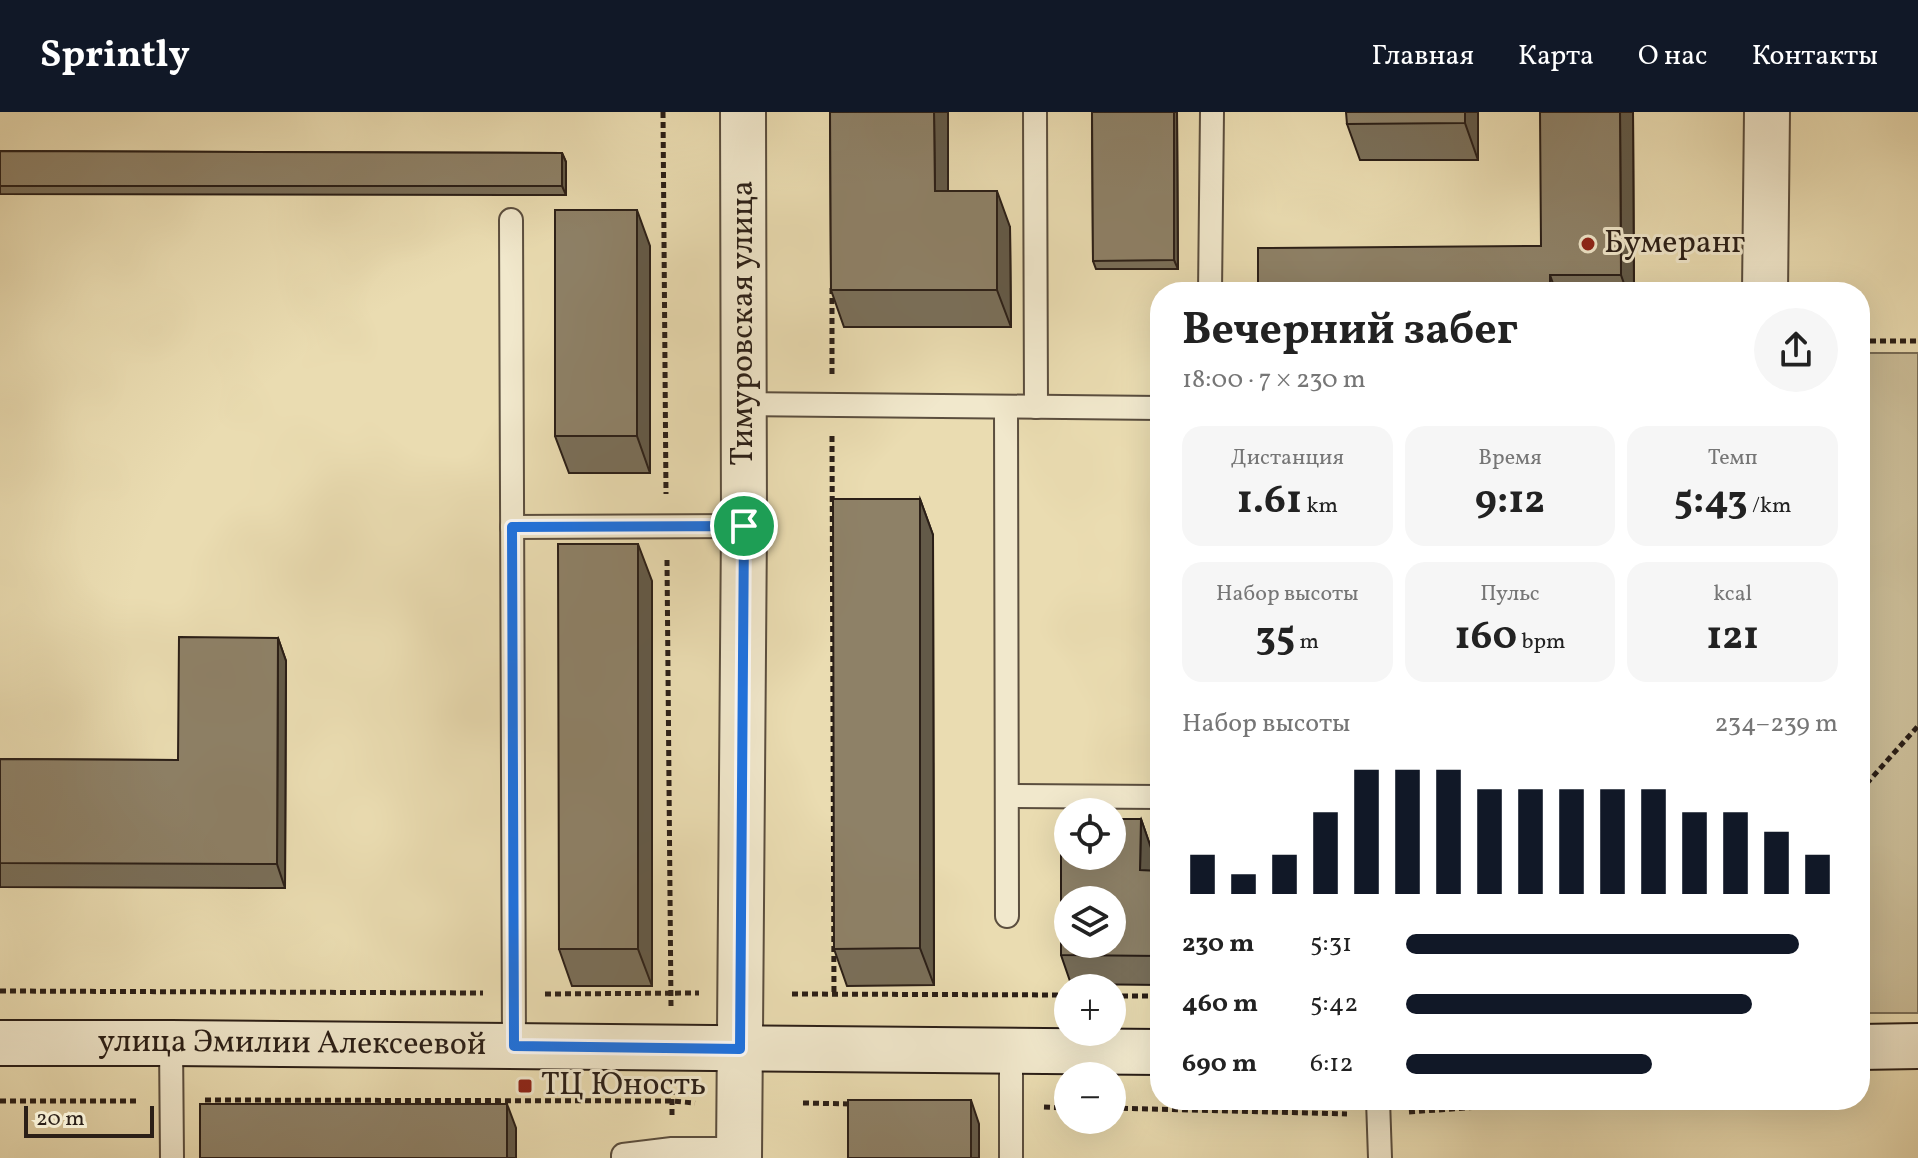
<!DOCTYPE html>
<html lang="ru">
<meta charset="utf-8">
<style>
:root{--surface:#fff;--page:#f6f6f6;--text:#222;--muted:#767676;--accent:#111827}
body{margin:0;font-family:Vollkorn,serif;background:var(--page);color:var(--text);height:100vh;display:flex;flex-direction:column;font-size:30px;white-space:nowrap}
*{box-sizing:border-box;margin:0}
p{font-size:26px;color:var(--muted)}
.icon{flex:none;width:44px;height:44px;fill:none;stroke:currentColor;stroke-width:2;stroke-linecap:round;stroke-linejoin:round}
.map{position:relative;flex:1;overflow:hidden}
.side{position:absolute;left:1150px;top:170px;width:720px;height:828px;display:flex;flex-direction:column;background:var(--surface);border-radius:32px;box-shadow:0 8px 32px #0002}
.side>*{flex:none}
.buttons{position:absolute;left:1054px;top:686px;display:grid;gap:16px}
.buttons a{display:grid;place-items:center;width:72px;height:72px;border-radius:50%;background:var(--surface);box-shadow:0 8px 32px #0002;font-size:40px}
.scale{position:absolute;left:24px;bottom:20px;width:130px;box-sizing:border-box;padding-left:8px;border:4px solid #2b1f17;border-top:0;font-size:22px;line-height:28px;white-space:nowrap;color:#2b1f17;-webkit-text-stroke:6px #f1e8cc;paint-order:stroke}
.pin{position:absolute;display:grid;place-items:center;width:68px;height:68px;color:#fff;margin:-34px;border:4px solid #fff;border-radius:50%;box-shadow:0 2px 8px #0007}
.round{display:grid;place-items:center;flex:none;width:84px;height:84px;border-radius:42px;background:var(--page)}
.summary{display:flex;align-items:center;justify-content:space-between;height:136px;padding:0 32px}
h1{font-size:44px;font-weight:700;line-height:60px}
.stats{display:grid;grid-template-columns:repeat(3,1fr);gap:12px;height:136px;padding:8px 32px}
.stats div{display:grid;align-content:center;border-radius:20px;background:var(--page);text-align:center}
.stats b{font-size:40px;font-weight:700}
.stats small{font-size:22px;font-weight:400}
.stats p{font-size:22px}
.chart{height:224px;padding:16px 32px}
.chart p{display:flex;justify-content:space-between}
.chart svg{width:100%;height:144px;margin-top:8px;stroke:var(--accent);stroke-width:6}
ul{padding:0 32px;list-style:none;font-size:26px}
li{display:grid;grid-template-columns:128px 96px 1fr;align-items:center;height:60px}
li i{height:20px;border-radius:10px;background:var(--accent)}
header{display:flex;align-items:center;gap:48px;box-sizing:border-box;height:112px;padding:0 40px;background:var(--accent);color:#fff}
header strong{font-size:38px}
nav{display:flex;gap:44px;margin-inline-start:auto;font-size:28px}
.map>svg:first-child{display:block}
.green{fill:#cabc97;stroke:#7a6e57;stroke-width:2}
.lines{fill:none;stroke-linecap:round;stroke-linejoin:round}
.lane-casing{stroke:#5b4e3e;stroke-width:26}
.street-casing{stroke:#5b4e3e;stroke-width:48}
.secondary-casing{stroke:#2b1f17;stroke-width:48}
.path{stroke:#2b1f17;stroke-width:5;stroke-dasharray:6 4;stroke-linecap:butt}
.lane{stroke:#f1e8cc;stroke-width:22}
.street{stroke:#f1e8cc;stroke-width:44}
.secondary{stroke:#f1e8cc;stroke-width:44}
.wall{fill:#7a6f59;stroke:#2b1f17;stroke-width:2}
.shaded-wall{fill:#635a48;stroke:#2b1f17;stroke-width:2}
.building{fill:#8e8167;stroke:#2b1f17;stroke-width:2;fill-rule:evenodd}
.route-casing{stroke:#fff;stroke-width:16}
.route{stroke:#1a73e8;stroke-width:10}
.poi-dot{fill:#8f2418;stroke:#f1e8cc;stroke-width:3}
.labels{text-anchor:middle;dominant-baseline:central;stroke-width:6;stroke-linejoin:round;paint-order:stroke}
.poi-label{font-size:32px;fill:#2b1f17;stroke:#f1e8cc;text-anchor:start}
.street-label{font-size:32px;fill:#2b1f17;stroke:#f1e8cc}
</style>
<header>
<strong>Sprintly</strong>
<nav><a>Главная</a><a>Карта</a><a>О нас</a><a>Контакты</a></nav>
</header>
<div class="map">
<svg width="1918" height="1046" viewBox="0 0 1918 1046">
<rect width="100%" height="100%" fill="#eadcb1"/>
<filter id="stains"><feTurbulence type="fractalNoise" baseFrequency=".0025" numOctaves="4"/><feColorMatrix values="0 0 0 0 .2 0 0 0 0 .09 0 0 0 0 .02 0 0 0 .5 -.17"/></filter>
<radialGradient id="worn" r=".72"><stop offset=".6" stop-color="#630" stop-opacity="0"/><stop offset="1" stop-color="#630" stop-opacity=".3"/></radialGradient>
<rect class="green" x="1860" y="241" width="58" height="660"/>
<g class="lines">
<defs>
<g id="lane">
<polyline points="1035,0 1036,295"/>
<polyline points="511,108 514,934"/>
<polyline points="1210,180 1212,0"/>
<polyline points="744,292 1160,296"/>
<polyline points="1006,295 1007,804"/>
<polyline points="512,415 744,414"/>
<polyline points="1007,684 1160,685"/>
<polyline points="171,931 172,1046"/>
<polyline points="1011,939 1011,1046"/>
<polyline points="1378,988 1380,1046"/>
<polyline points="623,1046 623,1043 672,1037 739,1037"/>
</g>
<g id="street">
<polyline points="1765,180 1767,0"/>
<polyline points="739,1046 744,414 743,0"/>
</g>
<g id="secondary">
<path id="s1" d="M0 931H171L1160 940"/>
<polyline points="1860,935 1918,934"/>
</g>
</defs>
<use href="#lane" class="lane-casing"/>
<use href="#street" class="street-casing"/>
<use href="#secondary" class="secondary-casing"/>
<g class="path">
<polyline points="663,0 666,382"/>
<polyline points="1860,229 1918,229"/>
<polyline points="832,262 832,176"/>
<polyline points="832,324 834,883"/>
<polyline points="667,448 671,894"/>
<polyline points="1860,679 1918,614"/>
<polyline points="0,879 483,881"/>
<polyline points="545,882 699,881"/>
<polyline points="792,882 1068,883"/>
<polyline points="1112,884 1160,884"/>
<polyline points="672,977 672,1003"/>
<polyline points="205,988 672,989 695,991"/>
<polyline points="0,989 139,989"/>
<polyline points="803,991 854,992"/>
<polyline points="1044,995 1068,996"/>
<polyline points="1112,996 1347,1002"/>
<polyline points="1409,1000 1579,988"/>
</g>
<use href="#lane" class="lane"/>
<use href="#street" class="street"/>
<use href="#secondary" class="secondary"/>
</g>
<g class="wall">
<polygon points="830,0 948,0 948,79 1010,115 1011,215 844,215 831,178"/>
<polygon points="1092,0 1177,0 1178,157 1096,157 1093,149"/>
<polygon points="1478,0 1478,48 1360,48 1347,12"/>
<polygon points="1633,0 1634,180 1258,180 1541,134"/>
<polygon points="0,39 562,41 566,50 566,83 0,82"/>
<polygon points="650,134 650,361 569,361 555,324"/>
<polygon points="920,387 933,423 934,873 847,874 834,837"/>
<polygon points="652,469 652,874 572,874 559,837"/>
<polygon points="278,526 286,549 285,776 0,775 0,647 178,648"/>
<polygon points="1141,707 1151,736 1151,758 1160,759 1160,873 1071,872 1061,843"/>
</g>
<g class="shaded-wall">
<polygon points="934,0 948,0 948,115 935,79"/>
<polygon points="1174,0 1177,0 1178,157 1174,148"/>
<polygon points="1465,0 1478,0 1478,48 1465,11"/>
<polygon points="1620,0 1633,0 1634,180 1627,180 1621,163"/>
<polygon points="562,41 566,50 566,83 562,74"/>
<polygon points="997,79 1010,115 1011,215 997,178"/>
<polygon points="637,98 650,134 650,361 637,324"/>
<polygon points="1550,163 1556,180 1550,180"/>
<polygon points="920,387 933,423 934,873 920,836"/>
<polygon points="638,432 652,469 652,874 638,837"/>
<polygon points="278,526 286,549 285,776 277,752"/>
<polygon points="1141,707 1151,736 1151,788 1140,758"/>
<polygon points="971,988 979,1012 979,1046 971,1046"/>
<polygon points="507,992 516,1016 516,1046 507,1046"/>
</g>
<g class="building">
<polygon points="830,0 934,0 935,79 997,79 997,178 831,178"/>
<polygon points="1092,0 1174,0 1174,148 1093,149"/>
<polygon points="1346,0 1465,0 1465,11 1347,12"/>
<polygon points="1540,0 1620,0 1621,163 1550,163 1550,180 1258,180 1258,136 1541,134"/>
<polygon points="0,39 562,41 562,74 0,74"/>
<rect x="555" y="98" width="82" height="226"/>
<polygon points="833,387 920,387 920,836 834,837"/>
<polygon points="558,432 638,432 638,837 559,837"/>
<polygon points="179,525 278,526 277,752 0,751 0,647 178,648"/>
<path d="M1061 706H1068V744H1112V707H1141L1140 758 1160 759V844L1061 843ZM1068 788H1112V832H1068Z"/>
<rect x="848" y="988" width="123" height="58"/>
<rect x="200" y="992" width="307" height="54"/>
</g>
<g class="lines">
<defs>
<polygon id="route" points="744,414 740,937 514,934 512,415"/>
</defs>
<use href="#route" class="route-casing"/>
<use href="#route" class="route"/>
</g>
<g class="poi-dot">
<circle cx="1588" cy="132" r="8"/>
<rect x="517" y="966" width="16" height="16" rx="4"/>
</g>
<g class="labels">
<g class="poi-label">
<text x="1604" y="132">Бумеранг</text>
<text x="541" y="974">ТЦ Юность</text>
</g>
<g class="street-label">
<text transform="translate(744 211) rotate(-90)">Тимуровская улица</text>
<text stroke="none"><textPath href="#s1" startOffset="292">улица Эмилии Алексеевой</textPath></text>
</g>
</g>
<rect width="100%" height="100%" filter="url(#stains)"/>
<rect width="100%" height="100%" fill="url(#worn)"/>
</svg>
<div class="buttons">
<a><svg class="icon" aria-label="locate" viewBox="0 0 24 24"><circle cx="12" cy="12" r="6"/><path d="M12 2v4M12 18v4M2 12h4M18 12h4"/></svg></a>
<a><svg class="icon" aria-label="layers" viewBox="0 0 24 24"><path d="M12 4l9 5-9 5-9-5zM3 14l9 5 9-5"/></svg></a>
<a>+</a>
<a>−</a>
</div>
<div class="scale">20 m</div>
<div class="pin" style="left:744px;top:414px;background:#1e9e55"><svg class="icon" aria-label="arrive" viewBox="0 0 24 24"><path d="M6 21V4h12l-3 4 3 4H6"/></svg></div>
<section class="side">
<div class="summary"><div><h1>Вечерний забег</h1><p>18:00 · 7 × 230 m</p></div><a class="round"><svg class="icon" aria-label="share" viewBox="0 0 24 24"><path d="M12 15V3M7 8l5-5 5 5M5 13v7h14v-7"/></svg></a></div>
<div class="stats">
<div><p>Дистанция</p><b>1.61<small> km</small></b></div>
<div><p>Время</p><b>9:12</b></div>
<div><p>Темп</p><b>5:43<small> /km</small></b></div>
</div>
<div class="stats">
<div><p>Набор высоты</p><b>35<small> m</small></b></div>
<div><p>Пульс</p><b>160<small> bpm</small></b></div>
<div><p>kcal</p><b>121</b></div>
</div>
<div class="chart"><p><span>Набор высоты</span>234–239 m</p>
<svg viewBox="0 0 160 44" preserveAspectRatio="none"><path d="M5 44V32M15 44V38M25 44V32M35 44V19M45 44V6M55 44V6M65 44V6M75 44V12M85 44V12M95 44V12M105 44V12M115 44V12M125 44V19M135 44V19M145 44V25M155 44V32"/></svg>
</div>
<ul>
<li><b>230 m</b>5:31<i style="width:91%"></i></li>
<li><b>460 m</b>5:42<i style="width:80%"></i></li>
<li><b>690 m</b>6:12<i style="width:57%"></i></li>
</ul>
</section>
</div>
